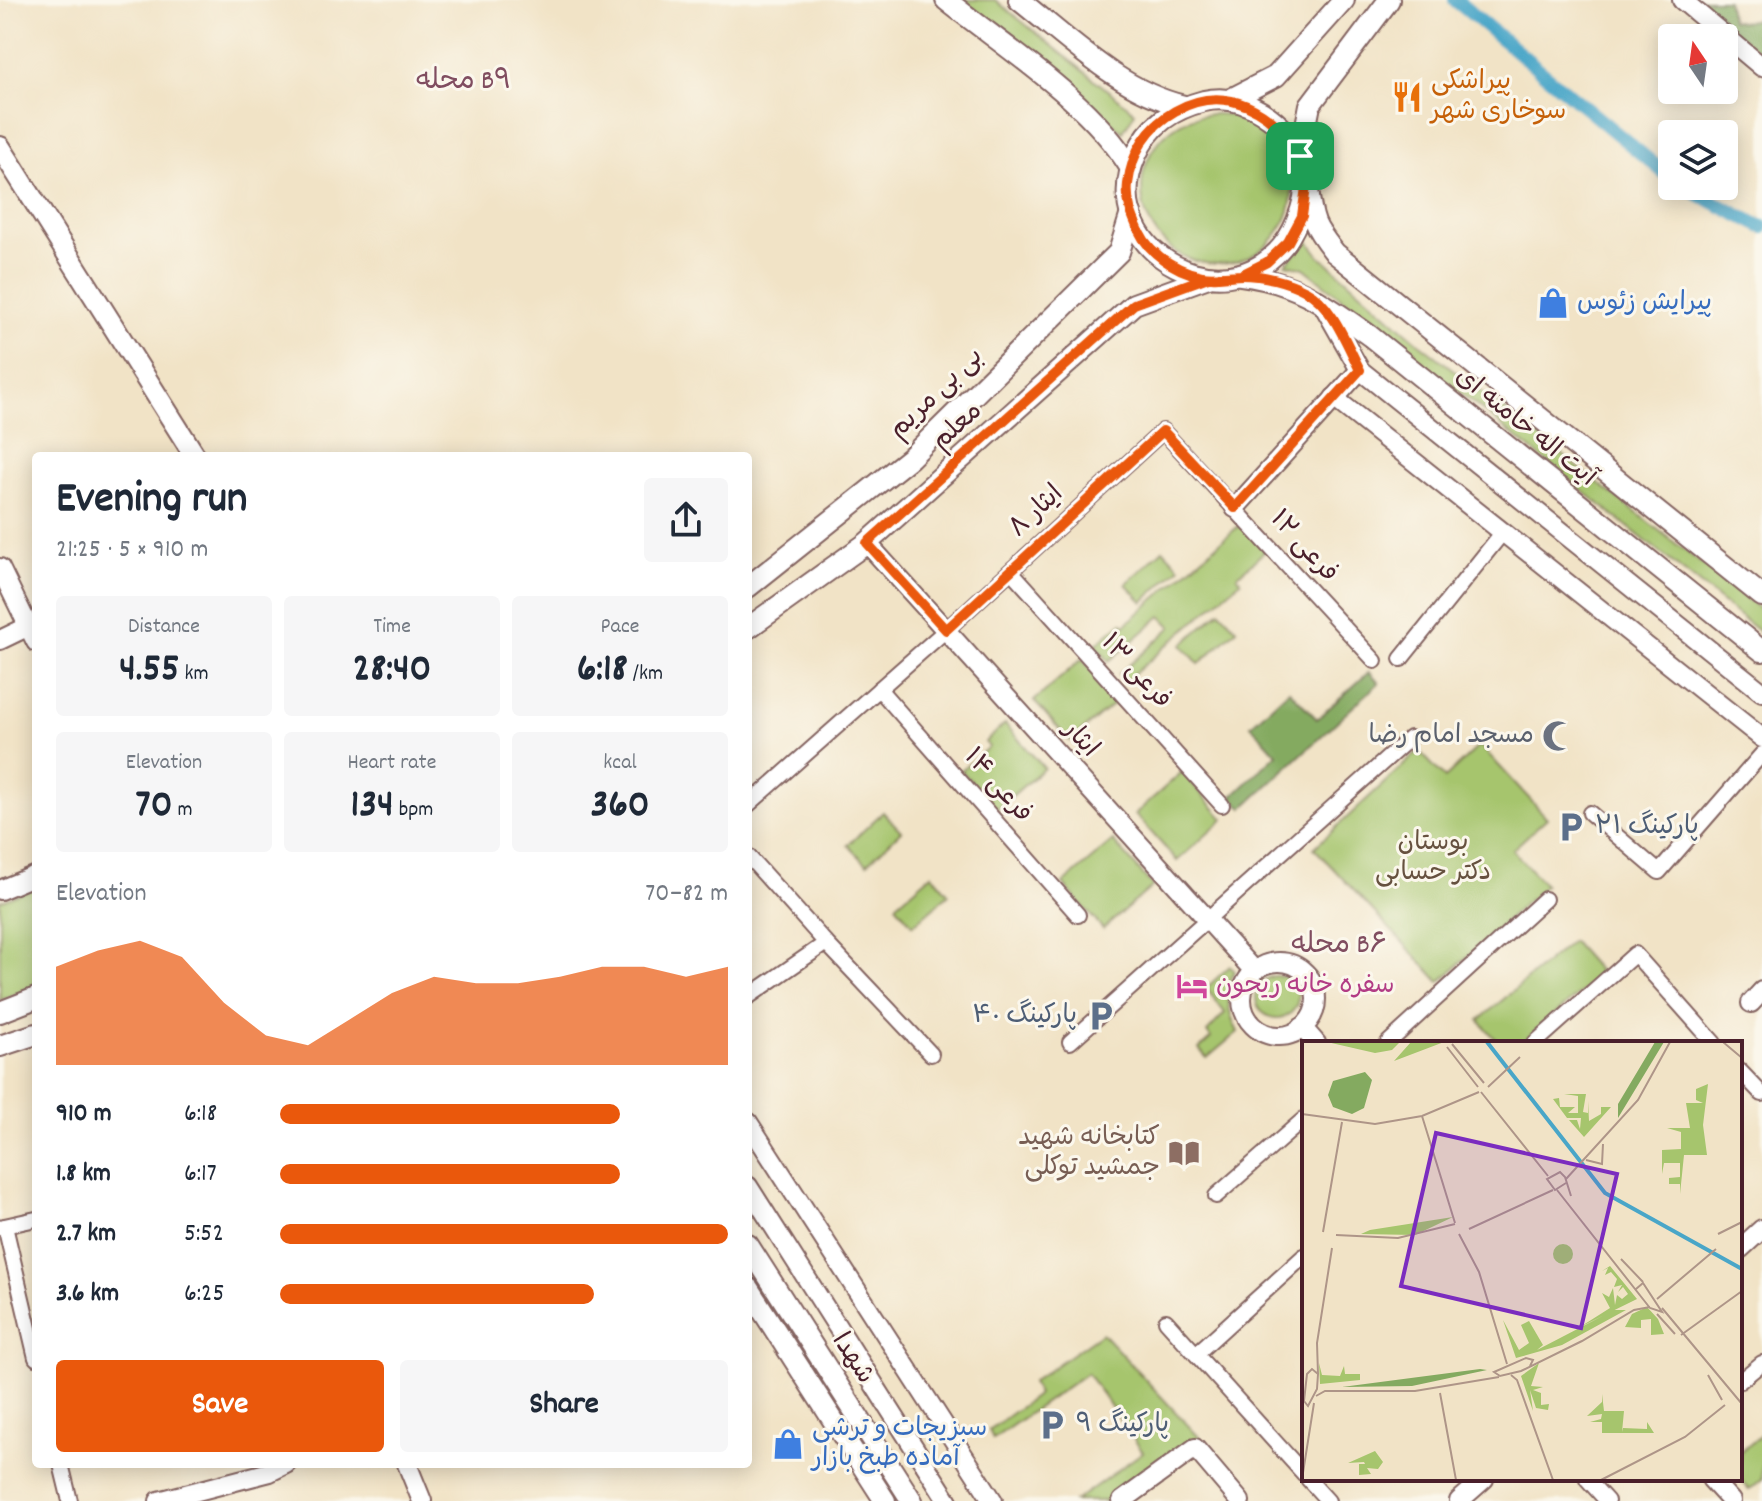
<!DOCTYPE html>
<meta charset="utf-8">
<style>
:root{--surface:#fff;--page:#f6f6f7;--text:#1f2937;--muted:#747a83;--accent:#ea580c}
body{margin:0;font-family:Dekko,"Playpen Sans Arabic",sans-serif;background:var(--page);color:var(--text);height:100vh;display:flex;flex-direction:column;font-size:30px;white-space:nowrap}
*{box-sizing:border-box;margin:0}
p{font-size:26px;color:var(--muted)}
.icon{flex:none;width:44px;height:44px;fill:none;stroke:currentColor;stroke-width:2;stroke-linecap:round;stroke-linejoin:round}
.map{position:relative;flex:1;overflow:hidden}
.panel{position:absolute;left:32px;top:452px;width:720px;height:1016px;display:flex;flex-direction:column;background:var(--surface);border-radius:8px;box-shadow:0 4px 20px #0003}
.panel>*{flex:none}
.needle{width:52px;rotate:347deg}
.buttons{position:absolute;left:1658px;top:24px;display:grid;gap:16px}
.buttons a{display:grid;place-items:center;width:80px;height:80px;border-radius:8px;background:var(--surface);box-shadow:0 4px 20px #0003;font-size:40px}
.pin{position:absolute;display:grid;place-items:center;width:68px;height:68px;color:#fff;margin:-34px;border-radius:16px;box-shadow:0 4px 12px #0006}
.round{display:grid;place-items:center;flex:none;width:84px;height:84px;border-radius:8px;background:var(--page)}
.overview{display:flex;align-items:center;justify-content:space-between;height:136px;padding:0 24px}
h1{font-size:44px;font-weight:700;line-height:60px}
.figures{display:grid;grid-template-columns:repeat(3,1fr);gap:12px;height:136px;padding:8px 24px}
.figures div{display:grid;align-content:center;border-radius:8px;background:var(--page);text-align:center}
.figures b{font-size:40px;font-weight:700}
.figures small{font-size:22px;font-weight:400}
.figures p{font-size:22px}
.chart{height:224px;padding:16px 24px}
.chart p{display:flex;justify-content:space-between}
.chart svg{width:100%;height:144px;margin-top:8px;fill:var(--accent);opacity:.7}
.cta{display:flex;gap:16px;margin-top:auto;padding:16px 24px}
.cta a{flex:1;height:92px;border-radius:8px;background:var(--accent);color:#fff;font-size:32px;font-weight:700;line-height:92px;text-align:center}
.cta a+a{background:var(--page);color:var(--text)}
ul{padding:0 24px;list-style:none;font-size:26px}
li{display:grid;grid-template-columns:128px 96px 1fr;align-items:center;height:60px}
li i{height:20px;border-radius:10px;background:var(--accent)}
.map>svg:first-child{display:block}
.green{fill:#a6c56d;stroke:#78724c;stroke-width:2}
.forest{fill:#84aa60;stroke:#676446;stroke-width:2}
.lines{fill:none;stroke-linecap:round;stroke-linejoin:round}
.canal{stroke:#49a6c8;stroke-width:14}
.minor-casing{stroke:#846461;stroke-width:18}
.tertiary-casing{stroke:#846461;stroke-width:22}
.secondary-casing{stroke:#846461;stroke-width:24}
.minor{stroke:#fff;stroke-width:14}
.tertiary{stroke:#fff;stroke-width:18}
.secondary{stroke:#fff;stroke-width:20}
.route-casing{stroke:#fff;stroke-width:16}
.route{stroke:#ea580c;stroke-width:10}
.labels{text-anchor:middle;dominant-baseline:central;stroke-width:6;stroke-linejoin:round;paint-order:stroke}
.food-label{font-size:26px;fill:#c56008;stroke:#fbf7ec;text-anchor:start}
.shop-label{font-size:26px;fill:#366cbe;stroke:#fbf7ec;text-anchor:start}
.street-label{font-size:26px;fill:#4a1f2b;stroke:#fbf7ec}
.worship-label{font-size:26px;fill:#5b616d;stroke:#fbf7ec;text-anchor:end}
.service-label{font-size:26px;fill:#4e5e75;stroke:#fbf7ec;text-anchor:start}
.park-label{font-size:26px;fill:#66513f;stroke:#fbf7ec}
.hotel-label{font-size:26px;fill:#b23c85;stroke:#fbf7ec;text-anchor:start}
.education-label{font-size:26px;fill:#785e54;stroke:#fbf7ec;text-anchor:end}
.neighbourhood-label{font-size:28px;fill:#804d60;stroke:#fbf7ec}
.inset-river{fill:none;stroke:#49a6c8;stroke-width:4}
.inset-road{fill:none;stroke:#ae9588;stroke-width:2}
.view{fill:#7b2cbf;fill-opacity:0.15;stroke:#7b2cbf;stroke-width:4}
.inset-edge{fill:none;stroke:#4a1f2b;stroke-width:4}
</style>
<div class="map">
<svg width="1762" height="1501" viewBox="0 0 1762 1501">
<rect width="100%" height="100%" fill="#fbf7ec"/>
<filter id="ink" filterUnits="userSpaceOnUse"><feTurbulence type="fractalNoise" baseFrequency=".0125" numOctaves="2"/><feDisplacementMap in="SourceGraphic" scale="16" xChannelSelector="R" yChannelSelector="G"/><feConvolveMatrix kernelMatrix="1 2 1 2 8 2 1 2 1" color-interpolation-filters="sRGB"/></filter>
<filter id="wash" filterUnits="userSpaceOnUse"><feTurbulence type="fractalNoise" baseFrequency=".006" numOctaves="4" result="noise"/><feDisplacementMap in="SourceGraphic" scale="32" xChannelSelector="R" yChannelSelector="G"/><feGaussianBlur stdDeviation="1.8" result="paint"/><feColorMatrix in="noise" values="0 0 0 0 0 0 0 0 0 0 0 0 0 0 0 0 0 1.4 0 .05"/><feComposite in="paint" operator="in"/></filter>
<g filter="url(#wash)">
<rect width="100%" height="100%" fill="#f1e3c6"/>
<g class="green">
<polygon points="960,0 995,0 1135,112 1123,132"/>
<circle cx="1217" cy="189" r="75"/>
<polygon points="1308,240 1320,256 1418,342 1762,611 1762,634 1304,268 1286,264"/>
<polygon points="1241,524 1265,551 1237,576 1241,581 1126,681 1119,674 1172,627 1161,616 1109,661 1095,645 1122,622 1125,625"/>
<polygon points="1163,549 1180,567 1143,602 1126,584"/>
<polygon points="1220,611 1237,629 1199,664 1182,645"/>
<polygon points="1082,659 1118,700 1070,741 1034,701"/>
<polygon points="1005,724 1044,768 996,810 961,770 989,747 985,742"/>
<polygon points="1480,745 1547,818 1512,850 1545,885 1440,982 1314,848 1419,751 1445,778"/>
<polygon points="1182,772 1224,819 1177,861 1135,814"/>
<polygon points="883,812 901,831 867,864 848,845"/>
<polygon points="1113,841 1153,886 1103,929 1063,884"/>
<polygon points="932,874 949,894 913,925 896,905"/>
<polygon points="36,886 36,987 0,1000 0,901"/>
<polygon points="1572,941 1602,975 1521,1043 1499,1043 1479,1020"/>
<path d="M1230 966 1234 971C1225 993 1227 1011 1238 1032L1207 1058 1199 1049 1211 1038 1207 1032 1225 1013 1206 988Z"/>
<circle cx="1277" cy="997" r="21"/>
<polygon points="1102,1333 1200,1438 1113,1501 1075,1501 1143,1452 1087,1373 993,1439 989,1430 1038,1394 1032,1382"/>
<polygon points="1762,1434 1762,1479 1749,1490 1739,1479 1740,1453"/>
</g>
<g class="forest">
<polygon points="1694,0 1727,0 1731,20 1741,22 1762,18 1762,54"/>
<polygon points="1369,672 1379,683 1243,808 1232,797 1277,754 1251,725 1289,690 1317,719"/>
</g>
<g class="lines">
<g class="canal">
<polyline points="1455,0 1672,179"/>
<polyline points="1682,186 1762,227"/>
</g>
</g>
</g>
<g filter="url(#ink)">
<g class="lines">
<defs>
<g id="minor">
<polyline points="1011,571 1222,805"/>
<polyline points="1401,659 1503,532"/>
<polyline points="879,689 1078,915"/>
<polyline points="748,805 946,630 1163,431 1375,661"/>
<polyline points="1590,813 1659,872 1762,754"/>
<polyline points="748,856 826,943 748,997"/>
<polyline points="826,943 931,1054"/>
<polyline points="1070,1042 1410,738"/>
<polyline points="1388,1043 1545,899"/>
<polyline points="1535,1043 1635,954 1714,1043"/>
<polyline points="1740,1071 1762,1094"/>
<polyline points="1216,1196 1304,1119"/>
<polyline points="5,1226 36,1358"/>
<polyline points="0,1227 36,1219"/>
<polyline points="1166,1321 1304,1474"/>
<polyline points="1196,1354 1304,1256"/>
<polyline points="1740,1381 1762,1363"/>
<polyline points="61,1464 70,1501"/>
<polyline points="1308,1479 1328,1501"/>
<polyline points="1587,1479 1607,1501"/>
</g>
<g id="tertiary">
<polyline points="1682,0 1762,67"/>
<polyline points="1322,303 1360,370 1762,692"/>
<polyline points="1334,398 1762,738"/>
<polyline points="1235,508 1360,370"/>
<polyline points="867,543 1254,971"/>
<polyline points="0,568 36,642"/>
<polyline points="0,640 29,626"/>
<polyline points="0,890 36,875"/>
<circle cx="1279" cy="999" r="37"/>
<polyline points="1751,1003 1762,991"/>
<polyline points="1302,1027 1316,1043"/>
<polyline points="748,1122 993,1501"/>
<polyline points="748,1186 948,1501"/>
<polyline points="1740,1249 1762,1229"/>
<polyline points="407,1464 422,1501"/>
<polyline points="1711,1479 1731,1501"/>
<polyline points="159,1501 270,1472 286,1464"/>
<polyline points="1122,1501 1195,1448 1240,1501"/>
<polyline points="1459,1501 1484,1479"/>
</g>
<g id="secondary">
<path d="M946 0C1007 49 1089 100 1130 167"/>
<path d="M1019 0C1070 40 1120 91 1184 106"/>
<polyline points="1231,99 1276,76 1344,0"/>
<polyline points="0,147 195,456"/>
<polyline points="1300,156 1310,105 1389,0"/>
<path d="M1306 187C1282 344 1085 270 1136 155 1149 124 1173 109 1204 101 1244 92 1286 121 1301 158 1309 178 1307 202 1315 223 1319 233 1328 244 1335 253L1762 596"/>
<path d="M1241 275C1297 282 1325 304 1370 336L1762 651"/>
<polyline points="748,587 910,458 1119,252 1131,213"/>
<polyline points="748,628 867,543 1134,304 1208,277"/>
<polyline points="0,1012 36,998"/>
<polyline points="0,1046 36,1034"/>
<polyline points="748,1245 912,1501"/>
<polyline points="748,1288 885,1501"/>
</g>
</defs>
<use href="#minor" class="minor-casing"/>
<use href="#tertiary" class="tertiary-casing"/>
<use href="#secondary" class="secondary-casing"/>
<use href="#minor" class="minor"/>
<use href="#tertiary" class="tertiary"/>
<use href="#secondary" class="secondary"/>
</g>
</g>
<g class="lines" filter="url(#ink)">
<defs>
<path id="route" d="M1300 156 1306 187 1302 216 1288 242 1267 262 1241 275 1208 277 1134 304 867 543 946 630 1163 431 1235 508 1360 370C1347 345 1332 304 1306 291 1287 281 1263 275 1242 275 1232 275 1222 278 1212 277 1184 276 1151 257 1139 231 1132 216 1126 201 1128 184 1132 152 1147 127 1175 111 1226 82 1274 111 1300 156"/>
</defs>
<use href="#route" class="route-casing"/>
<use href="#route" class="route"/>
</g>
<defs>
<symbol id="restaurant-bare" viewBox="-9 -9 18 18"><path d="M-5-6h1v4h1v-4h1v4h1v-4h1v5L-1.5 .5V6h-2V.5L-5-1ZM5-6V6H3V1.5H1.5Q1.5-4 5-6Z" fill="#e8710a" stroke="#fbf7ec" stroke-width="2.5" paint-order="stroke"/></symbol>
<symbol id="shop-bare" viewBox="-9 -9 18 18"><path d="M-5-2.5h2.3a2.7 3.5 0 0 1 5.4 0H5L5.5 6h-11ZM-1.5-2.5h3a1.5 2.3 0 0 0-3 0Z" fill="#3f7fe0" stroke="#fbf7ec" stroke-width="2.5" paint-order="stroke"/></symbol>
<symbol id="mosque-bare" viewBox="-9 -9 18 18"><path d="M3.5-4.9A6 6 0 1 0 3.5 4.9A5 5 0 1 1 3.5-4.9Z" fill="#6b7280" stroke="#fbf7ec" stroke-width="2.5" paint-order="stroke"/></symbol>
<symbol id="parking-bare" viewBox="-9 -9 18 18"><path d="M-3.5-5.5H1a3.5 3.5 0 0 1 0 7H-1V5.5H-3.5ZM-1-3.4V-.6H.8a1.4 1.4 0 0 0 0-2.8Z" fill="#5c6f8a" stroke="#fbf7ec" stroke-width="2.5" paint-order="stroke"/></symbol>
<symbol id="hotel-bare" viewBox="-9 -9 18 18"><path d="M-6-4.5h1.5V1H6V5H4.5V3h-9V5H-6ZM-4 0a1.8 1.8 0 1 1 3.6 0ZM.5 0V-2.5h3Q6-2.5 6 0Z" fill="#d1479c" stroke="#fbf7ec" stroke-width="2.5" paint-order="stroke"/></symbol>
<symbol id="library-bare" viewBox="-9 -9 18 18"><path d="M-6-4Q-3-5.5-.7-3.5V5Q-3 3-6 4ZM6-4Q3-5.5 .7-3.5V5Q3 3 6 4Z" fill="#8d6e63" stroke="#fbf7ec" stroke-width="2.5" paint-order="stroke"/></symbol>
</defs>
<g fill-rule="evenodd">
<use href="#restaurant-bare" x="1385" y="75" width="44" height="44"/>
<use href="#shop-bare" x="1531" y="281" width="44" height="44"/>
<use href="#mosque-bare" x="1536" y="714" width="44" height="44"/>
<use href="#parking-bare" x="1549" y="805" width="44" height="44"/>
<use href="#hotel-bare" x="1170" y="964" width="44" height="44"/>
<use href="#parking-bare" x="1079" y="994" width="44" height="44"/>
<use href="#library-bare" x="1162" y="1131" width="44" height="44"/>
<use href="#parking-bare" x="1030" y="1403" width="44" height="44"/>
<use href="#shop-bare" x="766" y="1422" width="44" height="44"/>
</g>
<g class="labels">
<g class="food-label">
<text x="1431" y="82">پیراشکی<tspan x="1431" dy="30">سوخاری شهر</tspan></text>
</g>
<g class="shop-label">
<text x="1577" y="303">پیرایش زئوس</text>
<text x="812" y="1429">سبزیجات و ترشی<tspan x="812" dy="30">آماده طبخ بازار</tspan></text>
</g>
<g class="street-label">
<text transform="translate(937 394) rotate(-44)">بی بی مریم</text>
<text transform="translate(958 427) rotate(-42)">معلم</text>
<text transform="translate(1525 428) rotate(39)">آیت اله خامنه ای</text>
<text transform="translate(1037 512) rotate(-43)">ایثار ۸</text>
<text transform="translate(1303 547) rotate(48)">فرعی ۱۲</text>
<text transform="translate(1135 672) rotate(48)">فرعی ۱۳</text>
<text transform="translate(1080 740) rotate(48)">ایثار</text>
<text transform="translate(997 786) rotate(49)">فرعی ۱۴</text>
<text transform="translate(852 1359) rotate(57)">شهدا</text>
</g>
<g class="worship-label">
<text x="1534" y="736">مسجد امام رضا</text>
</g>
<g class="service-label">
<text x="1595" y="827">پارکینگ ۲۱</text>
<text x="1077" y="1016" text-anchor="end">پارکینگ ۴۰</text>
<text x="1076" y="1425">پارکینگ ۹</text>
</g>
<g class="park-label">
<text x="1433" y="843">بوستان<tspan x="1433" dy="30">دکتر حسابی</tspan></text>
</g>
<g class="hotel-label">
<text x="1216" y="986">سفره خانه ریحون</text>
</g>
<g class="education-label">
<text x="1160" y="1138">کتابخانه شهید<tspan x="1160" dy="30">جمشید توکلی</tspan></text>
</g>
<g class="neighbourhood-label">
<text x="464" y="83">محله B۹</text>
<text x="1339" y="947">محله B۶</text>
</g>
</g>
<g transform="translate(1302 1041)">
<rect width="440" height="440" fill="#f1e3c6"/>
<path d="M25 1H98L90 9 73 12ZM109 1H142L92 20ZM406 43 401 84 405 114H382L378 153V143H367V137L378 136V122H362L360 133V109L379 108V91L365 87H388L384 62H401L394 59V48ZM262 53H284L281 71 286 72V60L287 80 299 73V66H309L282 96 267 79H275L278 88 279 77H265L251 58 257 57 258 66H273L266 72H276V55ZM151 176 113 194 59 193 68 189ZM251 213a10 10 0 1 1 20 0a10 10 0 1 1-20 0ZM308 225 335 258 278 286 308 267 300 252 307 256 311 247 313 264 315 254 320 258 326 253 321 246 316 251 320 244 312 246 315 238 309 231 303 234 306 227 300 230ZM345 266 356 278 362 293 349 294V278L339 279V287L323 286 330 273ZM312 269H324L260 304 214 317 201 279 217 309 227 302 219 284 227 280 241 304 235 309ZM17 322 20 334 38 335 42 325 43 333H58V339L18 343ZM237 322 229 345 241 346 231 349 239 352V364L247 363 246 369 234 367 228 349 231 370 219 335ZM300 353 302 370H322L320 391 321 387 345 388V381L352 392H300V381H288L299 378 300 373 285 375 300 361ZM73 410 81 421 76 428 65 427 69 433 57 434V423H63L62 421 46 422Z" fill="#a6c56d"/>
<path d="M353 1H362L316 77V63ZM63 31 70 39 62 67 50 73 31 66 26 54 31 40ZM178 328 185 329 110 345 40 346Z" fill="#84aa60"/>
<path class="inset-river" d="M185 1 303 152 440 228"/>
<path class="inset-road" d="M421 1 440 17M150 3 182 42M145 6 176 46M186 46 218 16M179 51 246 135M0 73 73 83 120 75 177 51M120 75 153 182M284 119 300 123 301 103M264 138 336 59 368 1M264 142 253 149 245 138 258 131 263 136 269 155M255 149 348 267 360 271 341 242 334 248M167 188 251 149M21 191 40 81M157 193 177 231 205 323M416 193 440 181M34 194 96 197 153 183M319 218 341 241M355 258 414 208M360 267 440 363M355 273 373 293M379 294 440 250M228 325 231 319 224 317 192 331 198 335 219 330 280 300 332 269 348 266M16 333 10 328 5 333 2 360 6 365 15 348 16 333 15 302 30 207M209 334 215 339 251 439M406 334 420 359M138 352 154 439M14 355 23 350H113L197 336M0 438 12 362M299 439 383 396 423 364"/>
<path class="view" d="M134 92 315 133 279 287 99 245Z"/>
<rect width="440" height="440" class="inset-edge"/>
</g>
</svg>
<div class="buttons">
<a><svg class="needle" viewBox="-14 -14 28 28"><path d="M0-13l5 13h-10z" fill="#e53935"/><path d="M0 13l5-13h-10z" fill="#747a83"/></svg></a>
<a><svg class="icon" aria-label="layers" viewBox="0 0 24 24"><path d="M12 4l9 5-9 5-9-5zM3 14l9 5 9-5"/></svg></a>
</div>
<div class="pin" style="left:1300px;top:156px;background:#1e9e55"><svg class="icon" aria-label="arrive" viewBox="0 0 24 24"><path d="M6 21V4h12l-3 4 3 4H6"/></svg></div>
<section class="panel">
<div class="overview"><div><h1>Evening run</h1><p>21:25 · 5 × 910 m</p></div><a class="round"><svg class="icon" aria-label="share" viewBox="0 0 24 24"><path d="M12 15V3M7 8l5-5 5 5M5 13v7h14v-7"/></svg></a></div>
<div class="figures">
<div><p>Distance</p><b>4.55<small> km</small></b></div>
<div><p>Time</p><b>28:40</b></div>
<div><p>Pace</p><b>6:18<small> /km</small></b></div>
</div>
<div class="figures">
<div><p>Elevation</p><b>70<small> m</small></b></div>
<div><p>Heart rate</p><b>134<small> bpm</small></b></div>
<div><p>kcal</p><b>360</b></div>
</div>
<div class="chart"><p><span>Elevation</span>70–82 m</p>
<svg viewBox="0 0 160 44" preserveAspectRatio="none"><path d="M0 44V14L10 9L20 6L30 11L40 25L50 35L60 38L70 30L80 22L90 17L100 19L110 19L120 17L130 14L140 14L150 17L160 14V44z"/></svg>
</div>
<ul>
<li><b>910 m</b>6:18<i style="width:76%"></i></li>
<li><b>1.8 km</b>6:17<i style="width:76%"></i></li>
<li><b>2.7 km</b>5:52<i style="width:100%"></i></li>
<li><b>3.6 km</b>6:25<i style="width:70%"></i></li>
</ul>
<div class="cta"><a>Save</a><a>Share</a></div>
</section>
</div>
